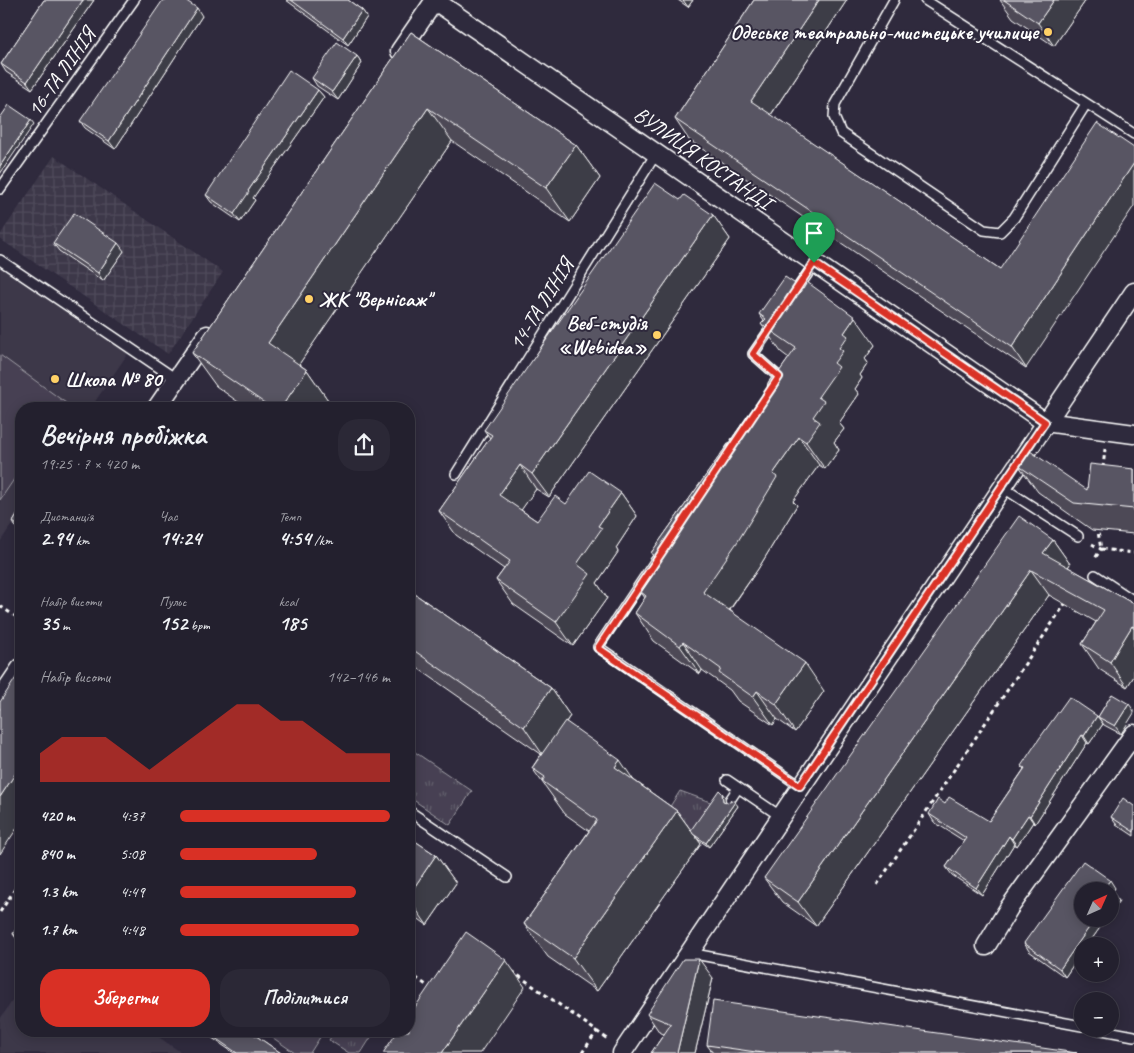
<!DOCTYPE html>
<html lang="uk">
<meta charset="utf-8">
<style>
:root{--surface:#23202e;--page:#2b2836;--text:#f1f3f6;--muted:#a3a3aa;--line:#403e4a;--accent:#d93025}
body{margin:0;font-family:Caveat,sans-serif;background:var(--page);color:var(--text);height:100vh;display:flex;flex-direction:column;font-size:19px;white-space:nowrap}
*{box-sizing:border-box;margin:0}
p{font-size:16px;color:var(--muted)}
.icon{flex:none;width:28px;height:28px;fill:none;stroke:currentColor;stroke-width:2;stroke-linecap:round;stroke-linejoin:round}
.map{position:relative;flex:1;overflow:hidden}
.side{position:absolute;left:15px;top:402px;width:400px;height:635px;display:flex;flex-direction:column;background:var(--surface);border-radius:20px;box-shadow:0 2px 12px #0003,0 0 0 1px var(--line)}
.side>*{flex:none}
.needle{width:32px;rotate:45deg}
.controls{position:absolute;left:1074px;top:882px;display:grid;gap:10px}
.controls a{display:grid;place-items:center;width:45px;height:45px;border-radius:50%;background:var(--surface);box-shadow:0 2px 12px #0003,0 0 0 1px var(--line);font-size:25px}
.pin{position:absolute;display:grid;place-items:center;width:42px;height:42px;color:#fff;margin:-51px -21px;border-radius:50% 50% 50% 0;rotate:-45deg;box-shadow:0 0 5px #0007}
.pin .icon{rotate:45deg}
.round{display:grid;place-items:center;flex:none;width:52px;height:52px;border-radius:20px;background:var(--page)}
.overview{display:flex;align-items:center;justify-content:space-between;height:85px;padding:0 25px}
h1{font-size:28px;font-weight:700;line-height:38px}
.figures{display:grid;grid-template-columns:repeat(3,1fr);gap:8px;height:85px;padding:5px 25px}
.figures div{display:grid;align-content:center}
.figures b{font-size:21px;font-weight:700}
.figures small{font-size:14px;font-weight:400}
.figures p{font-size:14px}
.chart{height:140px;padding:10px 25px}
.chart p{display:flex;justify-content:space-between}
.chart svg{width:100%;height:90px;margin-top:5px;fill:var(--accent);opacity:.7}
.button{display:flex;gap:10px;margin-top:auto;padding:10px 25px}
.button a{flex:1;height:58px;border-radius:20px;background:var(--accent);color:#fff;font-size:20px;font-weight:700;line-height:58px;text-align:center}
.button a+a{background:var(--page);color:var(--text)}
ul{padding:0 25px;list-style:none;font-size:16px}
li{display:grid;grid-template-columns:80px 60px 1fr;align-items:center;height:38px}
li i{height:12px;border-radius:6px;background:var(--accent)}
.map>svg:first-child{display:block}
.built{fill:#3c3749}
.industrial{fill:url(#industrial-grid)}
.grass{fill:url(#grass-tufts);stroke:#a2a0a8}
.garden{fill:#464152;stroke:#a2a0a8}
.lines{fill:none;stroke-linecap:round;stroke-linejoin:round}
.service-casing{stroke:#fff;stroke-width:12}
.minor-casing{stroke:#fff;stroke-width:21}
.path{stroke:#fff;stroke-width:3;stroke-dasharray:4 4;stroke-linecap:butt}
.service{stroke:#2f2a3d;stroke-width:9}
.minor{stroke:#2f2a3d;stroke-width:18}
.wall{fill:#4d4956;stroke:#fff}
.shaded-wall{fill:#3e3c46;stroke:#fff}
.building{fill:#595564;stroke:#fff}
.route-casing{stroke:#fff;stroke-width:10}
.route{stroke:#d93025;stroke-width:6}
.poi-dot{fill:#ffd166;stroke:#2f2a3d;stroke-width:2}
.labels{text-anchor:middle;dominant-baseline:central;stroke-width:4;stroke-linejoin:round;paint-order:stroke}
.poi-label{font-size:21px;font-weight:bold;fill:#fff;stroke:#2f2a3d;text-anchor:end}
.street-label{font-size:21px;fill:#fff;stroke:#2f2a3d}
</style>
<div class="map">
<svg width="1134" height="1053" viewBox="0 0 1134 1053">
<defs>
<pattern id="industrial-grid" width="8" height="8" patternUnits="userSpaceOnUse" patternTransform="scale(1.25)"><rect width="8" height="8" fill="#3c3749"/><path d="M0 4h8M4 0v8" fill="none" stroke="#504b5b"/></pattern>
<pattern id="grass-tufts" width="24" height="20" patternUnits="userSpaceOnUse" patternTransform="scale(1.25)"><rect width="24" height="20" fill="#464152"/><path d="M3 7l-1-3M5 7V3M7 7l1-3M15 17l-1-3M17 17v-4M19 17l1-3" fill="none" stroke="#625e6c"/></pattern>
</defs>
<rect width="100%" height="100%" fill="#2f2a3d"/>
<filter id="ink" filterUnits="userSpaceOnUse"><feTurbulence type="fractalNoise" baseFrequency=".02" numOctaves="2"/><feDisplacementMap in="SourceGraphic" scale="10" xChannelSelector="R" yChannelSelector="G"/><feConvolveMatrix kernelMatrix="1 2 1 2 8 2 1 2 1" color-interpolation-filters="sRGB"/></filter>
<g filter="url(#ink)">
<g class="built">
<polygon points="0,254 131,349 90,409 21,409 21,511 0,542"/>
<polygon points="21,988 21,1031 150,1031 182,1053 0,1053 0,1019"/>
</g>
<polygon class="industrial" points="54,156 223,272 168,354 0,239 0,235"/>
<g class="grass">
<polygon points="409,748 472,791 450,825 409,797"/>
<polygon points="680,791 713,803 691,835 669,808"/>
<polygon points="335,1031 375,1031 361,1053 349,1053 329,1040"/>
</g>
<g class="garden">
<polygon points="0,355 66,403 63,409 21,409 21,469 0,500"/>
<polygon points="263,1031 324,1031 310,1053 295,1053"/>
</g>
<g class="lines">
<defs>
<g id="service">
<polyline points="894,0 835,104 834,117 841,133 984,230 1000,232 1014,218 1086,104"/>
<polyline points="925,0 1134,134"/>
<polyline points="0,189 134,0"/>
<polyline points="0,260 176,379"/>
<polyline points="793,295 815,263"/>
<polyline points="773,385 779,377 753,354 773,325"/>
<polyline points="456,474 657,152"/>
<polyline points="1002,487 1078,536"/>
<polyline points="656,560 598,647 800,786"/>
<polyline points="1095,575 1134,601"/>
<polyline points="727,780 780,816"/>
<polyline points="730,800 738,788"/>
<polyline points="409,811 507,877"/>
<polyline points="689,953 1082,1026"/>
<polyline points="1097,1029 1134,1036"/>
</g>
<g id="minor">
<polyline points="434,0 1045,422 1134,434"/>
<polyline points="400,51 435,0"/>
<polyline points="156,409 207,335"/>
<polyline points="0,699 21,668"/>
<polyline points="986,946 1009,908 1134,734"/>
<polyline points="622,1053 1134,292"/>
</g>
</defs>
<use href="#service" class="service-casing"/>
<use href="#minor" class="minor-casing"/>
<g class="path">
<polyline points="1103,468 1105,449"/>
<polyline points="1097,526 1101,549 1134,553"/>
<polyline points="1092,544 1101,549 1094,560"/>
<polyline points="0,606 21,620"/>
<polyline points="877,885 1067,601"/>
<polyline points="0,912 21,880"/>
<polyline points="512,971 609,1040"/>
<polyline points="409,973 432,989"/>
<polyline points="582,1053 597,1031"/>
</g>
<use href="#service" class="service"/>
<use href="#minor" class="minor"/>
</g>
<g class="wall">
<polygon points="44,0 94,0 32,89 6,72 1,64"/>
<polygon points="286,0 348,0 362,10 367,17 348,45"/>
<polygon points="678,0 693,0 688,7"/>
<polygon points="754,0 847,0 771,115 1000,269 1026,368 689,140 675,119"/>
<polygon points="1000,0 1086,0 1054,46 1013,18"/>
<polygon points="202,16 115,149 85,128 80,121"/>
<polygon points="411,32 576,145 600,178 570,222 452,141 299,364 307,370 330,403 326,409 248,409 216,386 192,353"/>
<polygon points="357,56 362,63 338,100 317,86 312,78"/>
<polygon points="318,90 324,97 253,198 255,200 240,222 211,202 206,195"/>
<polygon points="680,200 713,215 730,239 549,497 536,489 521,510 537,521 566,504 621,493 637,516 616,548 618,552 597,583 607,598 573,646 513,604 496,580 504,569 456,535 439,511 490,438 484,430"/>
<polygon points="53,243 124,251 103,281 59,251"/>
<polygon points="759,314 875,345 865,359 868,363 860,375 862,378 855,389 859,394 839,423 844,429 834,442 839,450 825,469 819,465 793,501 797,505 758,569 730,610 824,691 795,732 777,719 773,725 738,701 730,690 702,670 700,674 654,641 635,613 645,598 641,592 653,574 648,567 654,558 651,553 789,358 781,352 761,324 764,321"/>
<polygon points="1019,466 1087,490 1134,469 1134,534 1092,530 1038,492"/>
<polygon points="21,509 21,530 15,526 13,522"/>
<polygon points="1053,540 1070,564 1068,567 1134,604 1134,676 1127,687 1099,669 1082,644 1096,622 1049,595 816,926 782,902 764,878"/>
<polygon points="409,590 551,688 570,716 566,722 635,781 677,811 691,830 725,797 726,802 738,806 709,847 696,838 701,844 597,991 548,957 524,924 589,831 565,814 532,768 541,754 409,662"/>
<polygon points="1112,694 1121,734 1104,725 1098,717"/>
<polygon points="1103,724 1089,744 1087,743 1035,824 1033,822 1017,846 1014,844 982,895 952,875 946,867 964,841 934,822 929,814 945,804 989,821 1024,769 1021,766"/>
<polygon points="1134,806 1134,836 1116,824 1111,817"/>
<polygon points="409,837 436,855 456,883 427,925 409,912"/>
<polygon points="1115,888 1112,892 1119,901 1082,919 1106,919 1087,946 1082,946 1082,952 1065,977 1029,951 1024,943"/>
<polygon points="21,921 21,941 16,938 13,934"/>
<polygon points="713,978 695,1053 651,1053 664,1034 660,1033 647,1014"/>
<polygon points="202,1031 249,1031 281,1053 234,1053"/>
<polygon points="707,1045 1077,1053 713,1053"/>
</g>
<g class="shaded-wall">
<polygon points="83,0 94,0 32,89 27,82"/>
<polygon points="683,0 693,0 688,7"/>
<polygon points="819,0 847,0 766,122 751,101"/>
<polygon points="1054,0 1086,0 1054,46 1038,23"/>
<polygon points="197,8 202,16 115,149 109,141"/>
<polygon points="362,10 367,17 348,45 343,38"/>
<polygon points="357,56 362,63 338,100 332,92"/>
<polygon points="318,90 324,97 253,198 255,200 240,222 234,214 248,191"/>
<polygon points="428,108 452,141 291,376 268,343"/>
<polygon points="31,120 34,124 0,174 0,166"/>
<polygon points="576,145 600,178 570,222 546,188"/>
<polygon points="1134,163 1134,206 1026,368 1012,347"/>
<polygon points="713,215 730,239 549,497 532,474"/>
<polygon points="118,243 124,251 103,281 98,273"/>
<polygon points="855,317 875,345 865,359 868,363 860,375 862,378 855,389 859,394 839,423 844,429 834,442 839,450 825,469 806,442 818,397 834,363 844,333"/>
<polygon points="307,370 330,403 326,409 280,409"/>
<polygon points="799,437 819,465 793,501 797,505 758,569 723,619 703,592 773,474"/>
<polygon points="520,465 536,489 515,519 499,495"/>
<polygon points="621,493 637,516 616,548 618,552 597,583 607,598 573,646 556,622 577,564 598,526"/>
<polygon points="1053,540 1070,564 1061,578 1043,553"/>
<polygon points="1031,570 1049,595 816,926 798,902"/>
<polygon points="1132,626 1134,629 1134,676 1127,687 1110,662"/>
<polygon points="683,642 702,670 700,674 680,646"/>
<polygon points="805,663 824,691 795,732 776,704"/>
<polygon points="551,688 570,716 543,755 524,727"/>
<polygon points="757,691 777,719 773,725 753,697"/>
<polygon points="1129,704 1134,711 1134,713 1121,734 1115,726"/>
<polygon points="1097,716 1103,724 1089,744 1084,736"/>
<polygon points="1082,735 1087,743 1035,824 1030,816"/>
<polygon points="620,760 643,794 615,767"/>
<polygon points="21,765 21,822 0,854 0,797"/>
<polygon points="722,793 725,797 726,805 723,801"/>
<polygon points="735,802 738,806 709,847 706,843"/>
<polygon points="677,811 701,844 597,991 573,958"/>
<polygon points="1028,815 1033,822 1017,846 1012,839"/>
<polygon points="1009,836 1014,844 982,895 976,888"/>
<polygon points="436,855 456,883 427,925 409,899 409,895"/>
<polygon points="1110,880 1115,888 1110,895 1105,887"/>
<polygon points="1113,893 1119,901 1110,913 1110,897"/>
<polygon points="1095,919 1106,919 1087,946 1082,946 1082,952 1065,977 1060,969"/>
<polygon points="699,959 713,978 695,1053 677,1053"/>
<polygon points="506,960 525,987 480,1053 442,1053"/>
</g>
<g class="building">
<polygon points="44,0 83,0 27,82 1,64"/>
<polygon points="163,0 185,0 197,8 109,141 80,121"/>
<polygon points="291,0 348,0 362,10 343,38"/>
<polygon points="754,0 819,0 751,101 1000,269 1097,123 1134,148 1134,163 1012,347 675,119"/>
<polygon points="1004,0 1054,0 1038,23"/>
<polygon points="411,32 576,145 546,188 428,108 268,343 307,370 280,409 273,409 192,353"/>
<polygon points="337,42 357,56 332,92 312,78"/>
<polygon points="289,70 318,90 248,191 249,192 234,214 206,195"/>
<polygon points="9,105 31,120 0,166 0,118"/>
<polygon points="655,183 680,200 684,195 713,215 532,474 520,465 499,495 537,521 555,496 566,504 589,471 621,493 598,526 602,528 577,564 590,574 556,622 496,580 510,561 439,511 492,435 484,430"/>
<polygon points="74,213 118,243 98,273 53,243"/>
<polygon points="785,277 803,289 807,282 855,317 844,333 848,336 839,348 843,351 834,363 839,367 818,397 824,401 813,417 820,422 806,442 799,437 773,474 777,477 738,541 703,592 805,663 776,704 757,691 753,697 719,673 721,669 683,642 680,646 635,613 646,596 641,592 655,572 648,567 655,556 651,553 796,348 761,324 766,319 759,314"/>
<polygon points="94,403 102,409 90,409"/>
<polygon points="1030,451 1087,490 1090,464 1134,469 1134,509 1074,503 1019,466"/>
<polygon points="21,509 21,528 13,522"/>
<polygon points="1019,516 1053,540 1043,553 1134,604 1134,627 1132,626 1110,662 1082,644 1104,610 1031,570 798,902 764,878"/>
<polygon points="409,590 551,688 524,727 409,647"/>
<polygon points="21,670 21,765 0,797 0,702"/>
<polygon points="1112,694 1129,704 1115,726 1098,717"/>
<polygon points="1069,697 1097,716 1084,736 1082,735 1030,816 1028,815 1012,839 1009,836 976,888 946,867 966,838 929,814 938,799 945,804 949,797 989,821 1025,768 1021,766 1039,739"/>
<polygon points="565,721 620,760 615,767 677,811 573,958 524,924 597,820 542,781 545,777 532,768"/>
<polygon points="719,790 722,793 723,801 727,802 732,800 735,802 706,843 693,834 691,830"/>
<polygon points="1123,798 1134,806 1134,832 1111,817"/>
<polygon points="409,837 436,855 409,895"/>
<polygon points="1083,861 1110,880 1105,887 1113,893 1110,897 1110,891 1082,891 1082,919 1095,919 1060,969 1024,943"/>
<polygon points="21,921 21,939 13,934"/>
<polygon points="466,932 506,960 442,1053 383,1053 398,1031 409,1031 409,1016"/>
<polygon points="683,959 699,959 677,1053 651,1053 671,1024 647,1014"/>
<polygon points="713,1001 1077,1053 763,1053 707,1045"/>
<polygon points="205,1031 249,1031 281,1053 237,1053"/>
</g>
</g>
<g class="lines" filter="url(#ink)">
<defs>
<polygon id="route" points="814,263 1045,422 800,786 598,648 779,377 753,354"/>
</defs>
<use href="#route" class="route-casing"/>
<use href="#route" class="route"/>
</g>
<g class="poi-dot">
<circle cx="1048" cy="32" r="5"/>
<circle cx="309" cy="299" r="5"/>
<circle cx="657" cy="335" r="5"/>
<circle cx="55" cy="379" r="5"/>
</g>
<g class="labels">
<g class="poi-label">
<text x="1038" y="32">Одеське театрально-мистецьке училище</text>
<text x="319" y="299" text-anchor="start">ЖК "Вернісаж"</text>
<text x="647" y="323">Веб-студія<tspan x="647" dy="24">«Webidea»</tspan></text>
<text x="65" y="379" text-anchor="start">Школа № 80</text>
</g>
<g class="street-label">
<text transform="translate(61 72) rotate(-55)">16-ТА ЛІНІЯ</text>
<text transform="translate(703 158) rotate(35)">ВУЛИЦЯ КОСТАНДІ</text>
<text transform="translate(541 304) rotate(-58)">14-ТА ЛІНІЯ</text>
</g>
</g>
</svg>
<div class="controls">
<a><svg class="needle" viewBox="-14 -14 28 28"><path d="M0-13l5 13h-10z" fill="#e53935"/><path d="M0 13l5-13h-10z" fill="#a3a3aa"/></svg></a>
<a>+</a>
<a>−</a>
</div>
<div class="pin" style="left:814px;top:263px;background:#1e9e55"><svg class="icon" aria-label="arrive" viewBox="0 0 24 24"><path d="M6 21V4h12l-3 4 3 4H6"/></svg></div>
<section class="side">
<div class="overview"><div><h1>Вечірня пробіжка</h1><p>19:25 · 7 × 420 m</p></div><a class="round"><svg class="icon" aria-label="share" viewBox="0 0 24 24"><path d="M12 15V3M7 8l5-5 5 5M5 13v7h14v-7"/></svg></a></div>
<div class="figures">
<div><p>Дистанція</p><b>2.94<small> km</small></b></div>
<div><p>Час</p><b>14:24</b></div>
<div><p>Темп</p><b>4:54<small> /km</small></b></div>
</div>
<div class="figures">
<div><p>Набір висоти</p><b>35<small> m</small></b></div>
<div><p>Пульс</p><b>152<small> bpm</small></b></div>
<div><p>kcal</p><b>185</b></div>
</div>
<div class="chart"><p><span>Набір висоти</span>142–146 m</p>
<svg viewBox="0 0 160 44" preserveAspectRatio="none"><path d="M0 44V30L10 22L20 22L30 22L40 30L50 38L60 30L70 22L80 14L90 6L100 6L110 14L120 14L130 22L140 30L150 30L160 30V44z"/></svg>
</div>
<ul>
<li><b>420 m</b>4:37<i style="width:100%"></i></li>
<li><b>840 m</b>5:08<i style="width:65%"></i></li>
<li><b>1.3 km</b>4:49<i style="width:84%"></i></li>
<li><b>1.7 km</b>4:48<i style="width:85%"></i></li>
</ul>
<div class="button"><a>Зберегти</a><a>Поділитися</a></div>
</section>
</div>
